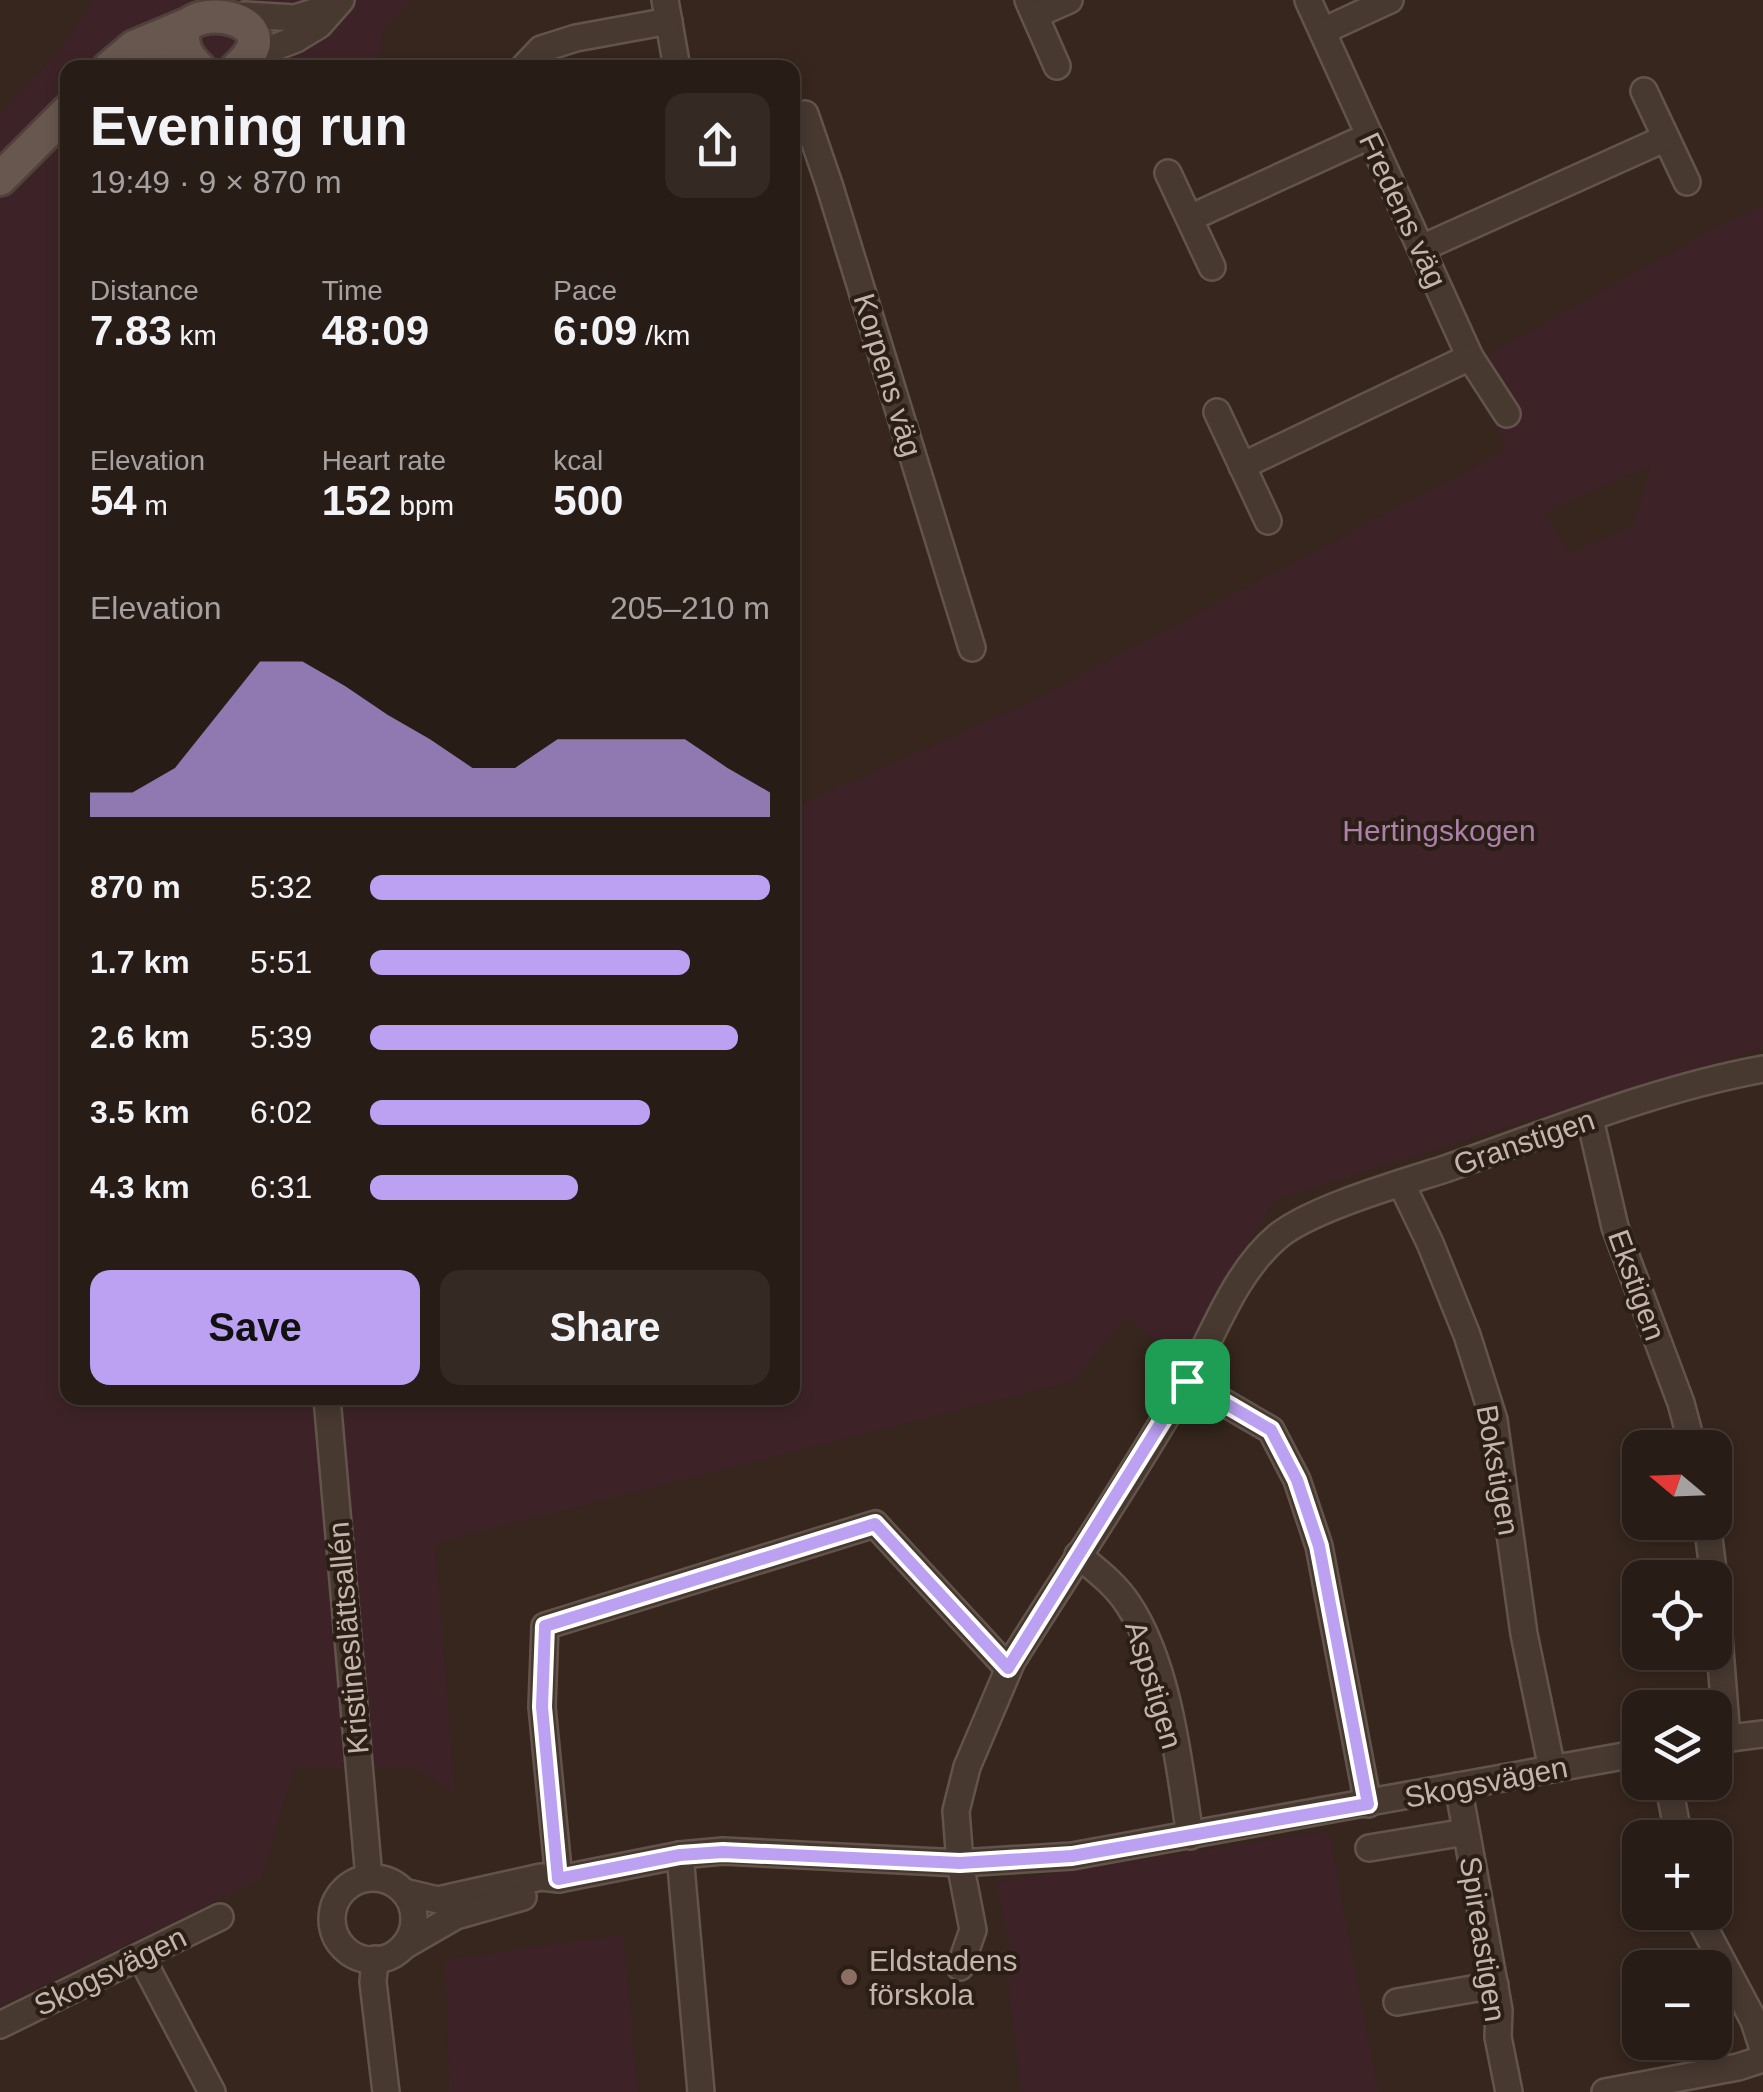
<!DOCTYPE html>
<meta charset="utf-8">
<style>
:root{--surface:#281c16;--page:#342923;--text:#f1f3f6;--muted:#a5a1a1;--line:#443a35;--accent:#bca0f2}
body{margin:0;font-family:Arial,sans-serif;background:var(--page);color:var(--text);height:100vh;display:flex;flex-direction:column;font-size:38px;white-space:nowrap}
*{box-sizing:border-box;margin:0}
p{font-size:32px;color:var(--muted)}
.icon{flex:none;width:55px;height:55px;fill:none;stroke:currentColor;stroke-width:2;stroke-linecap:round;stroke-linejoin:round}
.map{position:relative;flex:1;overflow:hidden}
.side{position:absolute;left:60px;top:60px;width:740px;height:1345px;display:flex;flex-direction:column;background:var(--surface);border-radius:20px;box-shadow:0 5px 15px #0003,0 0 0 2px var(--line)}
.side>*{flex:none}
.needle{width:65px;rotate:289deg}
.controls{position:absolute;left:1622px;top:1430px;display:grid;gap:20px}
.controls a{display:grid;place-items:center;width:110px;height:110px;border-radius:20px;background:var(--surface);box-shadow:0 5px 15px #0003,0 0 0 2px var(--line);font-size:50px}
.pin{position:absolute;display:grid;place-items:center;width:85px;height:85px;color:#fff;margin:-42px;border-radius:20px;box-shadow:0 5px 15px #0006}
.round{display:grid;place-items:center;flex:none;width:105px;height:105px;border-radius:20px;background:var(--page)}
.overview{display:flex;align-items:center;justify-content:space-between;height:170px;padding:0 30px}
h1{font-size:55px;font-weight:600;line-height:75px}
.figures{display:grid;grid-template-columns:repeat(3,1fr);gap:15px;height:170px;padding:10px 30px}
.figures div{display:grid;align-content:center}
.figures b{font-size:42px;font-weight:600}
.figures small{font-size:28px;font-weight:400}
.figures p{font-size:28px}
.chart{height:280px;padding:20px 30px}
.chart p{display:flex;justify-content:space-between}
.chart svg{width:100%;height:180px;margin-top:10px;fill:var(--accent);opacity:.7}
.cta{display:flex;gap:20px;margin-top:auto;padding:20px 30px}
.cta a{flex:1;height:115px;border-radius:20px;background:var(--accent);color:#111;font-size:40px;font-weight:600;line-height:115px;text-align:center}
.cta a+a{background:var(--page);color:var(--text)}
ul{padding:0 30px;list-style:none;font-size:32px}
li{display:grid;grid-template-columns:160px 120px 1fr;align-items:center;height:75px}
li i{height:25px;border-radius:12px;background:var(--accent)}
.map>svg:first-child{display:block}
.green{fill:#3d2328;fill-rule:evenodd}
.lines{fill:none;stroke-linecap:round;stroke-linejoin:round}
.minor-casing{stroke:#62544b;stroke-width:30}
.major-casing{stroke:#50423a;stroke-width:38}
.minor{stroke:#473930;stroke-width:25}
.major{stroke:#67574e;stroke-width:32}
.route-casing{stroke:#fff;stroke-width:20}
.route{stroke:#bca0f2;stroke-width:12}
.education-dot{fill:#8d6e63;stroke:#2b1e16;stroke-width:4}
.labels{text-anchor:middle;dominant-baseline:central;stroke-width:8;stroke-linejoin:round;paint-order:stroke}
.street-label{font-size:30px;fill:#c4b5aa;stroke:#2b1e16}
.park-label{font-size:30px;fill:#ab80a9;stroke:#2b1e16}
.poi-label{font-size:30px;fill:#c4b5aa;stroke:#2b1e16;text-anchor:start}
</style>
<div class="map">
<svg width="1763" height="2092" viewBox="0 0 1763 2092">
<rect width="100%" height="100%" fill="#36261d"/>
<g class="green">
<path d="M94 0H411L383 30 377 67 68 68V1398H792L793 808 1030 702 1508 449 1465 367 1715 228 1763 206V1048L1275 1199 1179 1359 1125 1317 1076 1380 435 1543 455 1794 413 1768H294L261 1879 0 2006V114L56 54ZM1651 465 1633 526 1569 553 1545 512Z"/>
<polygon points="1329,1831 1378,2092 1022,2092 1008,1990 1011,1950 996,1882"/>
<polygon points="623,1934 638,2092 449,2092 446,1960"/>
</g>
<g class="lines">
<defs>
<g id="minor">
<polyline points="665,0 677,68"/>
<polyline points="1028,0 1057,66"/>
<polyline points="1308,0 1470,357 1507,414"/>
<polyline points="245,15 295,18 333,6"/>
<polyline points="1035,15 1069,0"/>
<polyline points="1323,31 1390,0"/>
<polyline points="247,58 296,39 319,25 341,0"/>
<polyline points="523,68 541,49 576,38 669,21"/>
<polyline points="1644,91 1687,182"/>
<polyline points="792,117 805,114 829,184 972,648"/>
<polyline points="1168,173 1212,267"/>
<polyline points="1190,218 1369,136"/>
<polyline points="1422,248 1666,138"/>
<polyline points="1217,412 1268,521"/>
<polyline points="1242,466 1470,357"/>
<polyline points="1590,1119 1615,1227 1681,1403 1693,1448"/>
<polyline points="1401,1183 1430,1243 1467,1335 1494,1420 1524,1634 1552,1769"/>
<polyline points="1187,1381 1271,1430 1297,1480 1319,1546 1368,1804"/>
<polyline points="327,1398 369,1878"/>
<polyline points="1707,1522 1714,1578"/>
<path d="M1078 1555C1096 1570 1115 1584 1128 1604 1169 1665 1179 1764 1190 1836"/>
<polyline points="1715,1586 1727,1738"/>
<polyline points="1715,1740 1763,1734"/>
<polyline points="1668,1782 1679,1838"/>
<polyline points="1458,1786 1499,2010 1498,2037 1509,2092"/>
<polyline points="1369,1848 1466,1832"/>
<polyline points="680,1855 701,2092"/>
<circle cx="373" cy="1919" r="41"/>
<polyline points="559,1879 542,1707 545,1626 875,1524 1008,1668"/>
<polyline points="404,1892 438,1900 541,1877 559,1879 680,1855 723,1851 960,1863 1072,1856 1640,1753"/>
<polyline points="1696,1912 1754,2021 1763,2049"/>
<polyline points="404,1946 456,1916 523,1897"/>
<polyline points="141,1957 212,2092"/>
<polyline points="375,1959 373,1982 386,2092"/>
<path d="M960 1967 973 1930 960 1863 956 1811 967 1767 1012 1661C1071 1567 1134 1474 1189 1378 1215 1331 1235 1273 1277 1237 1310 1209 1401 1183 1445 1169 1549 1133 1654 1089 1763 1069"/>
<polyline points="1397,2002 1495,1985"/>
<polyline points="0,2025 220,1917"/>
<polyline points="1605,2092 1738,2067 1763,2059"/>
</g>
<g id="major">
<polyline points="109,68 134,47 184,26"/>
<polyline points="147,68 174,63 195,65"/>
<path d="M199 68C188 58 182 48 183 34 190 0 294 18 237 68"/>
<polyline points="0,179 68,111"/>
</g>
</defs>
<use href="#minor" class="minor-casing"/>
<use href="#major" class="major-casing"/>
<use href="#minor" class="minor"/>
<use href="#major" class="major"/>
</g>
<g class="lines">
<defs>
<polygon id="route" points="1187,1381 1271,1430 1297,1480 1319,1546 1368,1804 1072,1856 960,1863 723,1852 680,1855 558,1879 542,1707 545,1626 875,1524 1008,1668"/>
</defs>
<use href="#route" class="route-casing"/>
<use href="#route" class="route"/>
</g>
<circle class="education-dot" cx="849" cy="1977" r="10"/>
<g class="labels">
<g class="street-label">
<text transform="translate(1403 210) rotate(65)">Fredens väg</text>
<text transform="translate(888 375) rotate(73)">Korpens väg</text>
<text transform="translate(1524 1142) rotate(-19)">Granstigen</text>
<text transform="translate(1637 1285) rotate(70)">Ekstigen</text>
<text transform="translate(1498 1470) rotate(80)">Bokstigen</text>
<text transform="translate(348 1638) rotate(-95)">Kristineslättsallén</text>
<text transform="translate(1154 1685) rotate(73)">Aspstigen</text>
<text transform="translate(1486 1782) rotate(-11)">Skogsvägen</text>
<text transform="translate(1483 1939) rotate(81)">Spireastigen</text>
<text transform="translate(110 1971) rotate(-26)">Skogsvägen</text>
</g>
<g class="park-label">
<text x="1439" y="830">Hertingskogen</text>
</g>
<g class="poi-label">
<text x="869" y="1960">Eldstadens<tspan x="869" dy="34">förskola</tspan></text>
</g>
</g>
</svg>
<div class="controls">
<a><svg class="needle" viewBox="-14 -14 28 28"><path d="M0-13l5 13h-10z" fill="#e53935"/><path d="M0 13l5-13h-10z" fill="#a5a1a1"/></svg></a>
<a><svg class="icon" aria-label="locate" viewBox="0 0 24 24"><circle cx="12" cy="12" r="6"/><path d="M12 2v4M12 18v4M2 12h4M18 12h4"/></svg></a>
<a><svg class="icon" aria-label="layers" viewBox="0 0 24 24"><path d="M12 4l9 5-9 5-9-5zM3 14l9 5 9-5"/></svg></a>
<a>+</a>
<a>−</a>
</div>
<div class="pin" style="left:1187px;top:1381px;background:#1e9e55"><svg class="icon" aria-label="arrive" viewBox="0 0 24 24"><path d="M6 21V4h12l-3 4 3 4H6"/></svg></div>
<section class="side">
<div class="overview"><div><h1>Evening run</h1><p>19:49 · 9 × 870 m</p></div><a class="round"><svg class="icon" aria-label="share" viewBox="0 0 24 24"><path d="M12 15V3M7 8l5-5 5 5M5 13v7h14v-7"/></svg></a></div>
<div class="figures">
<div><p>Distance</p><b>7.83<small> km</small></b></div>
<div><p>Time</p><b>48:09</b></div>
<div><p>Pace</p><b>6:09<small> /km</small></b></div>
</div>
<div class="figures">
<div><p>Elevation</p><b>54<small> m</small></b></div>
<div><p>Heart rate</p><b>152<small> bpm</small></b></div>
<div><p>kcal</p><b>500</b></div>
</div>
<div class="chart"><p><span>Elevation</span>205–210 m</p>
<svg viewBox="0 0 160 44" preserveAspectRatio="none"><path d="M0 44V38L10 38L20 32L30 19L40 6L50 6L60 12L70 19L80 25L90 32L100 32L110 25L120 25L130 25L140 25L150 32L160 38V44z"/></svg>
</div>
<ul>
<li><b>870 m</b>5:32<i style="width:100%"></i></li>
<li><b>1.7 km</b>5:51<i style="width:80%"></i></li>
<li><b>2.6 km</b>5:39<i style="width:92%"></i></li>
<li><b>3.5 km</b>6:02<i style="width:70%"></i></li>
<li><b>4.3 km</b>6:31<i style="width:52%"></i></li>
</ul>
<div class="cta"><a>Save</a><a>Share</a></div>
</section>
</div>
